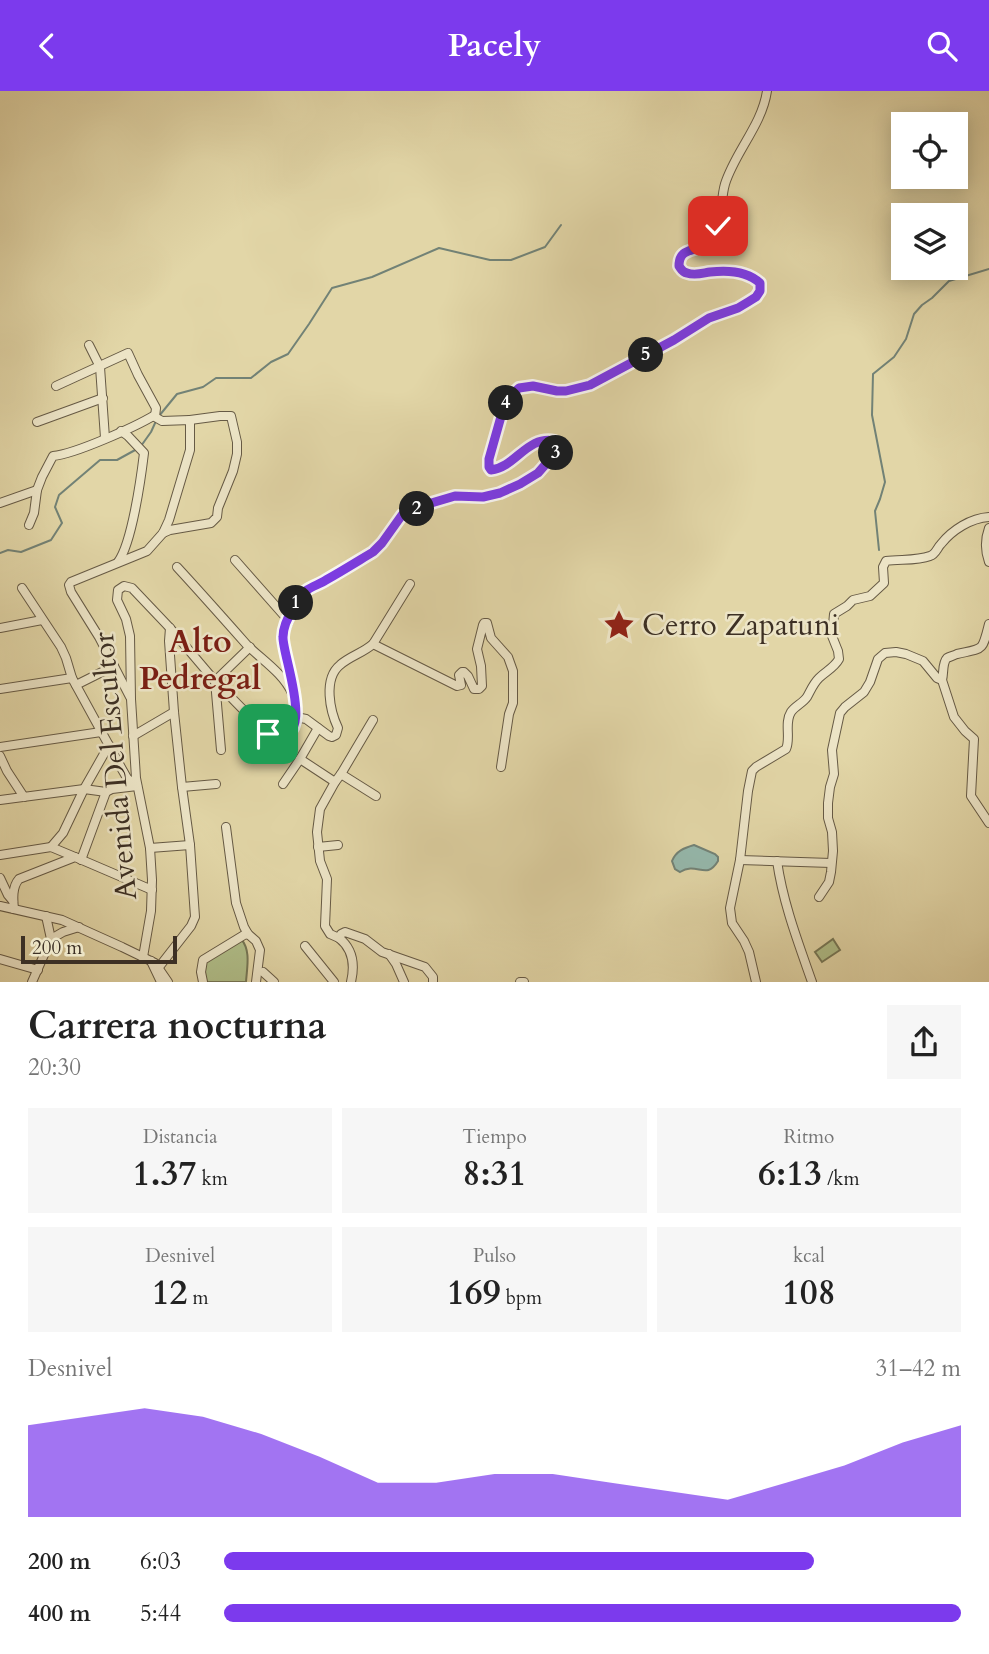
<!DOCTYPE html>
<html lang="es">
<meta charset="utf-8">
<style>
:root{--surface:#fff;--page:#f6f6f6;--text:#222;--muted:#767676;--accent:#7c3aed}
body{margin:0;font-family:Cardo,serif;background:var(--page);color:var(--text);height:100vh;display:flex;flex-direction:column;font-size:26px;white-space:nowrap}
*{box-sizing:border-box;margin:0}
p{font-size:23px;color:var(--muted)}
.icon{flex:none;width:38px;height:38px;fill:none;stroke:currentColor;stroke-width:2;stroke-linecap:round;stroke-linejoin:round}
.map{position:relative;height:891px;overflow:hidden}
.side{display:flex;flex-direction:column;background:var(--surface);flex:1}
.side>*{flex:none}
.controls{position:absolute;left:891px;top:21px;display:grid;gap:14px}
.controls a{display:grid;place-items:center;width:77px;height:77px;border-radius:0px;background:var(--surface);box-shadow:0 4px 18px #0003;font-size:35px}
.scale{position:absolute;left:21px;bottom:18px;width:156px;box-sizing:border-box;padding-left:7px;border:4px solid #3d3024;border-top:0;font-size:19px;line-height:24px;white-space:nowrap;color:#3d3024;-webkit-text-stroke:5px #ece4c6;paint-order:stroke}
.pin{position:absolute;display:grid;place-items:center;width:60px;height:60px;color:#fff;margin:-30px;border-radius:14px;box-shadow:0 4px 10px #0006}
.km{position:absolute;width:35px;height:35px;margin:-18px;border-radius:50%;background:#222;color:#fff;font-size:19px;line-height:35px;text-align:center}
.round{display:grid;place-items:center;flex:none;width:74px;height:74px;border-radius:0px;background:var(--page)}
.head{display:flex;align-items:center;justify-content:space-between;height:119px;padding:0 28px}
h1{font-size:38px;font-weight:700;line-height:52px}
.stats{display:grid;grid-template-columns:repeat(3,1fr);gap:10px;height:119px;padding:7px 28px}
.stats div{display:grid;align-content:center;border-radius:0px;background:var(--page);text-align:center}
.stats b{font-size:35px;font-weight:700}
.stats small{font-size:19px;font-weight:400}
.stats p{font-size:19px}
.chart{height:196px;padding:14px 28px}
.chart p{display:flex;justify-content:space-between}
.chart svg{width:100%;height:126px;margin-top:7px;fill:var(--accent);opacity:.7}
ul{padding:0 28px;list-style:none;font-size:23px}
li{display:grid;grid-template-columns:112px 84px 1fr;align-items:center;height:52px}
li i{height:18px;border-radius:9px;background:var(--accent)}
header{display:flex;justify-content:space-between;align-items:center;height:91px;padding:0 28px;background:var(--accent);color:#fff;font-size:32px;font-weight:700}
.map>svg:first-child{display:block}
.green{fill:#b0be89;stroke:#767756;stroke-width:2}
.water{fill:#95b8ac;stroke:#728276;stroke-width:2}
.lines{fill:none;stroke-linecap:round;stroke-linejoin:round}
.stream{stroke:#728276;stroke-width:2}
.minor-casing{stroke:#665a45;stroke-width:10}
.minor{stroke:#ece4c6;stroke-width:8}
.route-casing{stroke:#fff;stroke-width:14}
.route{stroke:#7c3aed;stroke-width:9}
.labels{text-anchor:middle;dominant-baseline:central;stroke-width:5;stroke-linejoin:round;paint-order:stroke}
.poi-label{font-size:30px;fill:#3d3024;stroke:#ece4c6;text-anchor:start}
.street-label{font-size:30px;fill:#3d3024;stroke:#ece4c6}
.neighbourhood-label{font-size:32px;font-weight:bold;fill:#7a1f14;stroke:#ece4c6}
</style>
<header><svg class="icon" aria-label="back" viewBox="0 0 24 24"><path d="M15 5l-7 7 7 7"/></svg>Pacely<svg class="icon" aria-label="search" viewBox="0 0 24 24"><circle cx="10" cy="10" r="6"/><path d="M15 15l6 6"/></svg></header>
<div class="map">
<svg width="989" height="891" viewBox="0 0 989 891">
<rect width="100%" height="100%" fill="#e2d6a7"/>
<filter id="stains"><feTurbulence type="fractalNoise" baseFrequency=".00286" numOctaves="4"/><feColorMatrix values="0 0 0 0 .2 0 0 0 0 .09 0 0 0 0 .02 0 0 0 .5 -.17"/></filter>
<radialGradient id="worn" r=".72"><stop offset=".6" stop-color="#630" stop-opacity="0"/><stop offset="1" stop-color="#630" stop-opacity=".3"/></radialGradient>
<g class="green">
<path d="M241 848C251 859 247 876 246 891H203V866Z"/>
<polygon points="833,848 840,859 822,871 815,861"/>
</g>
<path class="water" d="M694 754 715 763 718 766V770C706 790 697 770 680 781L675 778 672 770C676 760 684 757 694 754Z"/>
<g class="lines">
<g class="stream">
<polyline points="159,325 177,303 203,296 216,287 251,287 271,271 288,263 309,233 332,197 372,186 439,157 490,169 511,169 545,156 561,134"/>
<polyline points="141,355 151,341 156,330"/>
<polyline points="879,459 875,420 880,408 885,391 872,324 873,283 894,266 906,248 914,223 922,214 932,207 949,190 989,178"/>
<polyline points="0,462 8,459 21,461 51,449 62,432 55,416 59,404 100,369 117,369 137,358"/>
</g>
<defs>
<g id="minor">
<polyline points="89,254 100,276 105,347"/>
<polyline points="56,295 128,262 138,284 156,317 155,326 162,330 190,329 190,359 169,429 163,442 147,460 71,491 69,494 71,501 99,546 130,606"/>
<polyline points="37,331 103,307"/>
<polyline points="0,412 37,399"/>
<path d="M29 434 34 422 37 399 42 386 53 365C75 363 135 336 155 324"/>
<path d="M989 437C985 448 985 460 989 471"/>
<polyline points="163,442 170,439 211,432 217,426 218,417 233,380 237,363 237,351 231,325 220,325 190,329"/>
<polyline points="235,469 288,529"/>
<path d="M118 471C132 452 141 387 144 362L128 345 121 340"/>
<path d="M177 476C201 502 224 528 247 554 262 569 283 582 292 602"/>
<polyline points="22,497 61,556 66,567 72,587 123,680 127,687 137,695"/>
<polyline points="0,537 42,529"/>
<polyline points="373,553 457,595 461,594 459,584 462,581 464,581 468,585 474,598 479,598 482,595 481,575 477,558 483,534 484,532 487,532 491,547 508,566 513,580 513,612 509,623 501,676"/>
<polyline points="942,589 954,626 965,640 974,648 971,705 989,732"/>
<polyline points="215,590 221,659"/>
<polyline points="215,590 250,556"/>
<polyline points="76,594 114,575"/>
<polyline points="0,598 72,587"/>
<path d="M296 626 306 628 329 645 332 646 336 644 338 637C330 620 323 588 340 574 350 565 363 562 373 553L410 493"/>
<polyline points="268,643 268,655 272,663"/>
<polyline points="133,645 174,621"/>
<polyline points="0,656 101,641"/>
<polyline points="0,665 7,680 24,706"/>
<polyline points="300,668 335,691"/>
<polyline points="341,683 376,705"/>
<polyline points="283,693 300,668 318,637"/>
<polyline points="182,696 216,693"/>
<polyline points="0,709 84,698 106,701 112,698 137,695"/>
<polyline points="226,736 236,812 244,836 248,843 256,850 260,859 256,891"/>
<polyline points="51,756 63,742 84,698 109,654"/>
<polyline points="318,756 338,754"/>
<polyline points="150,757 190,754"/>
<polyline points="0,764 51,756 75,766"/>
<polyline points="81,769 106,701"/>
<polyline points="740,769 831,772"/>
<path d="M777 770C783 812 798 851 812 891"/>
<polyline points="0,787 8,804 13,810"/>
<path d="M819 806 829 791 831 781 833 760 832 741 828 727V712L830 696 834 683 832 659 840 622 845 616 864 601 870 591 878 568 885 562 896 561 906 563 923 570 937 587 942 589C944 582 942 572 947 567 949 566 955 564 957 563 984 557 982 561 989 533"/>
<polyline points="0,815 62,829 122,856 155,872 168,891"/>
<path d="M14 818C13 808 12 796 19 788L75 766 152 799"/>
<polyline points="46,825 51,848"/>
<polyline points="339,847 330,843 325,835 327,788 320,770 317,741 320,718 335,691 341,683 373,629"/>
<polyline points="305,855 334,891"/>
<polyline points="389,863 396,873 404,891"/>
<path d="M143 866 151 820 152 789 150 757 136 687 131 608 130 545 126 528 117 509 118 499 124 495 132 497 170 537 215 590 266 642 275 645 286 643 293 637 296 626 295 605 284 558 283 544 296 512 309 497 322 491 373 461 382 451 402 424 428 413 455 405 483 406 500 402 538 382 559 358 555 350C527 344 516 376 491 379L489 376V368L505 314 512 302 519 297 533 295 557 300H566L590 294 674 249 709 227 738 217 749 211 756 206 760 199 759 192C747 180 727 179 710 181 703 182 695 185 687 183 682 181 682 179 679 175 678 157 695 161 706 154 709 152 711 149 713 146 723 131 720 110 725 93 735 61 762 34 767 0"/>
<polyline points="0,868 38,879"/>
<polyline points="151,870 161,891"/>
<polyline points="159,876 191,835 195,826 190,754 182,696 174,621 169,550 170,537"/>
<polyline points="263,881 274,891"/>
<polyline points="32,891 51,848 63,841 79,836"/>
<polyline points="203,891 201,881 203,869 244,844 248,843"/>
<path d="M351 891C355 874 353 858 339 847L341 843 345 841 365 848 382 861 425 876 433 886V891"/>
<polyline points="520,891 524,891"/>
<path d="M756 891 749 861 744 850 732 832 730 817 740 769 748 700 752 680 756 676 786 658C791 647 784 632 791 621 795 615 803 612 807 606 811 599 813 593 819 587 826 580 834 577 839 568L838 560 832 545 834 523 847 515 853 509 870 505 884 492 883 476 886 470C900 468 917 470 930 465 936 463 937 457 941 453 952 439 971 427 989 426"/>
</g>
</defs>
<use href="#minor" class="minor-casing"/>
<use href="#minor" class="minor"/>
</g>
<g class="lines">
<defs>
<path id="route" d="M268 643C321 660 282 565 283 546 283 537 289 524 294 516 297 510 302 503 307 499 313 495 320 493 326 489 342 480 358 470 373 461L382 452 402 424 428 413 455 405 483 406 500 402 520 393 538 382 559 358 555 350C527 344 516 376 491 379L489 376V368L502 322 508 307 519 297 533 295 557 300H566L590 294 674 249 709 227 738 217 748 211 756 206 760 200V192C747 180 727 179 710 181 703 182 695 185 687 182 682 181 682 179 679 175 679 157 693 161 704 154 711 151 715 142 718 135"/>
</defs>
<use href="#route" class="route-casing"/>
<use href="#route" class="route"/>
</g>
<defs>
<symbol id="sight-bare" viewBox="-9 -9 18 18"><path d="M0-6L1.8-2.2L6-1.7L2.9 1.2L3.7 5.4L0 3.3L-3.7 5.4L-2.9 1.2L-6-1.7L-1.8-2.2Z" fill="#8f2418" stroke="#ece4c6" stroke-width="2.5" paint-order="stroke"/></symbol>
</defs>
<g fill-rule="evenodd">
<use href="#sight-bare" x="597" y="512" width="44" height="44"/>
</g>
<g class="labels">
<g class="poi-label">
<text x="642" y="534">Cerro Zapatuni</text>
</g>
<g class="street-label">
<text transform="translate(115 675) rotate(-95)">Avenida Del Escultor</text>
</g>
<g class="neighbourhood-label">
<text x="200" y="551">Alto<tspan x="200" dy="37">Pedregal</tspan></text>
</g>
</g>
<rect width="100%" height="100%" filter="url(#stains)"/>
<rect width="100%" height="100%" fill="url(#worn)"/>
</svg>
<div class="controls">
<a><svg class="icon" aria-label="locate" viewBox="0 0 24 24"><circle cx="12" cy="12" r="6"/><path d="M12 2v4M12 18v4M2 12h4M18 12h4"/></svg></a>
<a><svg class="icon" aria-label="layers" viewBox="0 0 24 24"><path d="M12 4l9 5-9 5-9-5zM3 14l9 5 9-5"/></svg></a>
</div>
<div class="scale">200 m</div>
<div class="pin" style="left:268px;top:643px;background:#1e9e55"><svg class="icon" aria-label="arrive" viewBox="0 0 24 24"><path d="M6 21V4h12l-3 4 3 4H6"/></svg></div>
<div class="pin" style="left:718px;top:135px;background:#d93025"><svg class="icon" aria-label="check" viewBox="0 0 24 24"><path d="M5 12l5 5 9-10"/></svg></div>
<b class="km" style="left:296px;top:512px">1</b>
<b class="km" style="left:417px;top:418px">2</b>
<b class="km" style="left:556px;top:362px">3</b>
<b class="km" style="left:506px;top:312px">4</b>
<b class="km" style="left:646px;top:264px">5</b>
</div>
<section class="side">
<div class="head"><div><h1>Carrera nocturna</h1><p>20:30</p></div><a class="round"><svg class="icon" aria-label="share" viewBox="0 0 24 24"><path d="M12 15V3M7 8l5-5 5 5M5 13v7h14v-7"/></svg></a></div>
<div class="stats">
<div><p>Distancia</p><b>1.37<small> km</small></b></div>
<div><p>Tiempo</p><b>8:31</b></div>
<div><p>Ritmo</p><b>6:13<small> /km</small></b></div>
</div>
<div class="stats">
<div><p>Desnivel</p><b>12<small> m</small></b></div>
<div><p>Pulso</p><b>169<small> bpm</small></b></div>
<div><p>kcal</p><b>108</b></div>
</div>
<div class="chart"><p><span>Desnivel</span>31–42 m</p>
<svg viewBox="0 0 160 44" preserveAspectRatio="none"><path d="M0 44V12L10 9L20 6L30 9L40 15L50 23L60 32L70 32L80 29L90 29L100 32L110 35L120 38L130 32L140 26L150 18L160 12V44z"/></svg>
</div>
<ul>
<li><b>200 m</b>6:03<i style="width:80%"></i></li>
<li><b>400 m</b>5:44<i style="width:100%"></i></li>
</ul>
</section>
